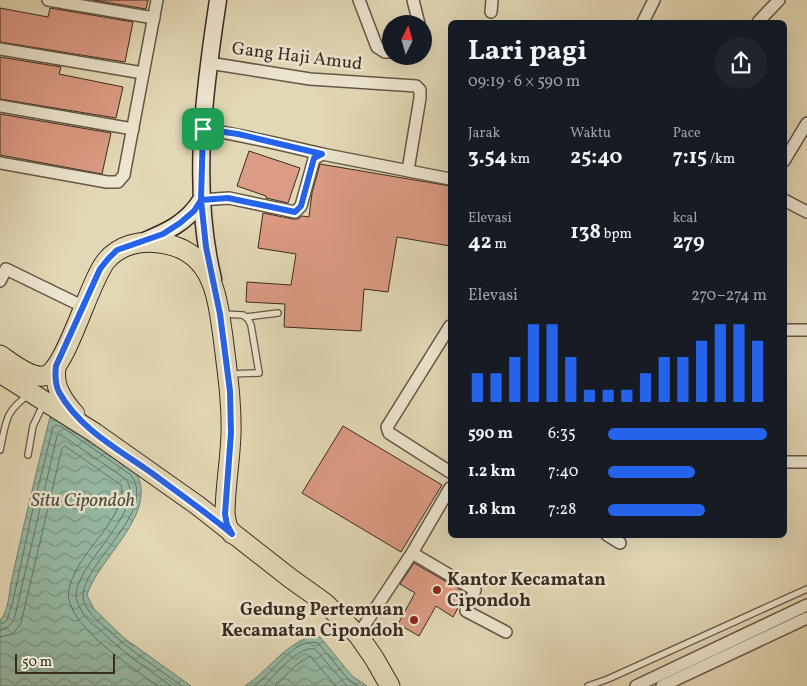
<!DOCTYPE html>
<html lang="id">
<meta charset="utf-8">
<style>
:root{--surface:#171b24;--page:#20242c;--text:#f1f3f6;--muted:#9ea1a6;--accent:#2563eb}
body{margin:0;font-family:Vollkorn,serif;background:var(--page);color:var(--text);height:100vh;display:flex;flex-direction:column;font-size:19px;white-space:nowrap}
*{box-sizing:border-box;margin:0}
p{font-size:16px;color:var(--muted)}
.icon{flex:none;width:28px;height:28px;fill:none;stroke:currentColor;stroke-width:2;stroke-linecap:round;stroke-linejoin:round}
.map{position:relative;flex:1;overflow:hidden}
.sheet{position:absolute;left:448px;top:20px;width:339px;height:518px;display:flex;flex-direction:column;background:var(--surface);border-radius:8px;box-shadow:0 5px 20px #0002}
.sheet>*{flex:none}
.needle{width:32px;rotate:5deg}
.buttons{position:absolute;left:382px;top:15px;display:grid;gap:10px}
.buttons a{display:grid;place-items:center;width:50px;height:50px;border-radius:50%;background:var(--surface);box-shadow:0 5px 20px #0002;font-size:25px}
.scale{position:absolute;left:15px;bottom:12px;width:100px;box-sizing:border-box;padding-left:5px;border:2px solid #382c22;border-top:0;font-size:14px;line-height:18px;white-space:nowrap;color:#382c22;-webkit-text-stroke:4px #ede6cf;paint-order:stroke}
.pin{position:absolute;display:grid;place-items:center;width:42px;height:42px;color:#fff;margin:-21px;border-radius:10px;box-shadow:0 2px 8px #0006}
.round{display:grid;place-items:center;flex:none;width:52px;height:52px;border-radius:26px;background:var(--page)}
.head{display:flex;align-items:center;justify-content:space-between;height:85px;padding:0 20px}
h1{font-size:28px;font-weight:700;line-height:38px}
.stats{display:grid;grid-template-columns:repeat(3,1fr);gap:8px;height:85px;padding:5px 20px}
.stats div{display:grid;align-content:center}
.stats b{font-size:21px;font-weight:700}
.stats small{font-size:14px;font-weight:400}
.stats p{font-size:14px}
.chart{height:140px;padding:10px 20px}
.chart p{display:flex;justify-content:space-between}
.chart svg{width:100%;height:90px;margin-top:5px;stroke:var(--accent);stroke-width:6}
ul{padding:0 20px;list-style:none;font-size:16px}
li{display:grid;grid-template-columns:80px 60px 1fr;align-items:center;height:38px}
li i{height:12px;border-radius:6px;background:var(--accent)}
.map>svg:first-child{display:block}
.water{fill:url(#water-waves);stroke:#708272}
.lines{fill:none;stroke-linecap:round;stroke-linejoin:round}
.shore{stroke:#677464;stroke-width:1}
.building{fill:#dc9b84;stroke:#382c22}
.lane-casing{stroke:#635747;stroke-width:8}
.street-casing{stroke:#635747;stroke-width:14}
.secondary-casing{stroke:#382c22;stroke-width:19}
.primary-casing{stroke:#382c22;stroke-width:21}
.lane{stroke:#ede6cf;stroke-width:5.5}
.street{stroke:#ede6cf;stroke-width:11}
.secondary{stroke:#ede6cf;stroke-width:16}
.primary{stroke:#e3d8b5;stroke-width:19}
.route-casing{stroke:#fff;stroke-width:10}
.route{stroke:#2563eb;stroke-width:6}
.poi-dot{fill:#8f2418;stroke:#ede6cf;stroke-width:2}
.labels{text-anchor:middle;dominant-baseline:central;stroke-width:5;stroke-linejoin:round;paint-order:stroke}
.street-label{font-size:18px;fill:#382c22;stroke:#ede6cf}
.poi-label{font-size:18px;font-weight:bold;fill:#382c22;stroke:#ede6cf;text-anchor:start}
.water-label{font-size:19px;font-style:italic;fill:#505043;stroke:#ede6cf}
</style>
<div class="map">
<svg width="807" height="686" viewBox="0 0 807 686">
<defs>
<pattern id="water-waves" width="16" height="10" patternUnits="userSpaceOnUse" patternTransform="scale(1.25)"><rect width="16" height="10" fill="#96bba7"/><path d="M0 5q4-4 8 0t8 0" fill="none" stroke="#7b9888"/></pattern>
</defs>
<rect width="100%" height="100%" fill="#e3d8b5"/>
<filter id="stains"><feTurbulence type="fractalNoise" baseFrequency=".004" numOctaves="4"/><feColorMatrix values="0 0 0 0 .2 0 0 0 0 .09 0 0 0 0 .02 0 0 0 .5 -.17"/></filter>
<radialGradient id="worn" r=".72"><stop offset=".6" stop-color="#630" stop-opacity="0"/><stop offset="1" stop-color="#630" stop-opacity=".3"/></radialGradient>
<g class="water">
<path d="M50 417 64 422 135 471C161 512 98 558 87 595L94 609 124 638 191 686H0V620C8 613 9 594 11 583 23 528 36 472 50 417Z"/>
<path d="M309 637H320L352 676 367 686H245C268 671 282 647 309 637Z"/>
</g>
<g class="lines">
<g class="shore">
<path d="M0 623H4L7 620 13 601 33 508 53 427 56 425 62 427 131 475C157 511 87 559 83 594 82 599 86 607 89 611 93 617 100 623 106 628 129 650 156 667 182 686"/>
<path d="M0 630 8 627 14 620 57 436 60 434 126 479C147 510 77 562 76 595 76 601 81 611 85 616 88 621 94 625 99 629 121 651 146 668 171 686"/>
<path d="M0 637 13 634 21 623 62 448 65 446 121 485C124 496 119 507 113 517 101 538 82 555 73 577 70 584 67 593 69 600 77 633 132 667 158 686"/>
<path d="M254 686C273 674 293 637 318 643L348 679 358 686"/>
<path d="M264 686C275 675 299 645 315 649L347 686"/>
<polyline points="275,686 296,665 310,656 336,686"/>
</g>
</g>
<g class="building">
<polygon points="93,0 148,0 146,9"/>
<polygon points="0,8 48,17 50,8 133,22 125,62 0,42"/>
<polygon points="0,57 61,67 59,74 123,87 116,118 0,99"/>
<polygon points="0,114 111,133 102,174 0,155"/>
<polygon points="249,151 300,168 288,203 266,198 266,196 237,186"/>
<polygon points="320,164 450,186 450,246 397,237 388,292 364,289 361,331 284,327 285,304 246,302 247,282 291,285 296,254 258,248 263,213 293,219 298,219 302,216 309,217 312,193"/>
<polygon points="343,426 442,485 401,552 302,493"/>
<polygon points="414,563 466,593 453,617 436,606 419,636 398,624 415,593 400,584"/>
</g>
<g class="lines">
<defs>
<g id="lane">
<polyline points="223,314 243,315 248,319 251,325 259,373 230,374"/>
<polyline points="246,317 278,313"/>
<path d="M0 450C6 424 4 411 29 395"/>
<polyline points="28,455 33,426 43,405"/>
<polyline points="588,686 608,679 807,589"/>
</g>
<g id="street">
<polyline points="48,0 154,18"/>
<polyline points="359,0 377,47 385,52 391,52"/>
<polyline points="413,0 419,24"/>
<polyline points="491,12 492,0"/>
<polyline points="643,22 654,0"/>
<polyline points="758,22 779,0"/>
<polyline points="0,49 143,73"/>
<polyline points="209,63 310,79 416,86 420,90 420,98 408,170"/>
<polyline points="0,106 133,129"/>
<path d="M203 129C243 135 283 145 322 154"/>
<polyline points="784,161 807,123"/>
<polyline points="0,163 107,182 118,182 124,175 125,169 157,0"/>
<polyline points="201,200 229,198 295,212 301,206 314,159 322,154 450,179"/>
<polyline points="784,200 807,212"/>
<polyline points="0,281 6,269 84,307"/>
<polyline points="450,326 387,427 389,433 450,472"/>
<polyline points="784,330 807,330"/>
<polyline points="784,462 807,462"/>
<polyline points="607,535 620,543"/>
<polyline points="412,553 475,590 466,611 506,632"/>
<polyline points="358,635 412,553 450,488"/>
<polyline points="636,686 807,605"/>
<polyline points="662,686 807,618"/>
</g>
<g id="secondary">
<path d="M142 242C166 232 187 223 201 200"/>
<path d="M213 279C191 187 204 92 218 0"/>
</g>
<g id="primary">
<path d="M0 355C12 363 33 381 47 375 67 366 89 282 106 261 119 245 140 240 160 243 213 250 217 295 223 337 227 370 232 402 231 435 230 462 225 488 225 514L227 525 232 534"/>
<path d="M56 367C53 386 63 401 75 414"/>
<polyline points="0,373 95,433 197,505 290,578 325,603 358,635 374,658 390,686"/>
</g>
</defs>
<use href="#lane" class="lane-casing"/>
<use href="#street" class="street-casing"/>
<use href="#secondary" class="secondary-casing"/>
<use href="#primary" class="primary-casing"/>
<use href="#lane" class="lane"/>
<use href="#street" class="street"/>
<use href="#secondary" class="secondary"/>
<use href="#primary" class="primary"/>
</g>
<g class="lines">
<defs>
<path id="route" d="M203 129 201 200 194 211 180 223 163 234 117 250 108 259 100 269 56 366C55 375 55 384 59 392 79 429 121 451 153 474 180 494 207 513 232 534L227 525 225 514 231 433 230 391 220 314 206 247 201 200 228 198 295 212 301 206 314 158 322 154 238 134 203 129"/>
</defs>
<use href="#route" class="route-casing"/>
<use href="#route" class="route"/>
</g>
<g class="poi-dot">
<circle cx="437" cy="590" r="5"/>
<circle cx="414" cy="620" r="5"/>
</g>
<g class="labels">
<g class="street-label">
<text transform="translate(297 57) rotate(7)">Gang Haji Amud</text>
</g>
<g class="poi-label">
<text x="447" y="580">Kantor Kecamatan<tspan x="447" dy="21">Cipondoh</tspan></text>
<text x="404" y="610" text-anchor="end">Gedung Pertemuan<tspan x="404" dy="21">Kecamatan Cipondoh</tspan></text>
</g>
<g class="water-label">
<text x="83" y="501">Situ Cipondoh</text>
</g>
</g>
<rect width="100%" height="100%" filter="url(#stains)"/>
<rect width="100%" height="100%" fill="url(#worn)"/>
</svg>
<div class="buttons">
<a><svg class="needle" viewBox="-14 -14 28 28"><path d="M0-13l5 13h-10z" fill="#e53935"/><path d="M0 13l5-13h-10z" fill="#9ea1a6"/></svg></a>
</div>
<div class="scale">50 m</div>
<div class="pin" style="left:203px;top:129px;background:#1e9e55"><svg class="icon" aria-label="arrive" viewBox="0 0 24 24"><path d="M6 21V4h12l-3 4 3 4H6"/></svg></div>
<section class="sheet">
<div class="head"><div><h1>Lari pagi</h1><p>09:19 · 6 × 590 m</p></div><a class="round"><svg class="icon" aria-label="share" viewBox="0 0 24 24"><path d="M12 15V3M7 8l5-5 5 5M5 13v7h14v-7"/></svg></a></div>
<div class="stats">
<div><p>Jarak</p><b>3.54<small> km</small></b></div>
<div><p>Waktu</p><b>25:40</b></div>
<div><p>Pace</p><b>7:15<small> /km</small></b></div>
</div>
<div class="stats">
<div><p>Elevasi</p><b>42<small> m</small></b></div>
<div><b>138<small> bpm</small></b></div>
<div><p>kcal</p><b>279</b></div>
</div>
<div class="chart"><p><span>Elevasi</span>270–274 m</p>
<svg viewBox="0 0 160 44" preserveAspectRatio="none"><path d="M5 44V30M15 44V30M25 44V22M35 44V6M45 44V6M55 44V22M65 44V38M75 44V38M85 44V38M95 44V30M105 44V22M115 44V22M125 44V14M135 44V6M145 44V6M155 44V14"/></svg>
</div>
<ul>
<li><b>590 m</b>6:35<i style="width:100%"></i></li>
<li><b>1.2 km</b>7:40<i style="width:55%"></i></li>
<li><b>1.8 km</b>7:28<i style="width:61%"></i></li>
</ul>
</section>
</div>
